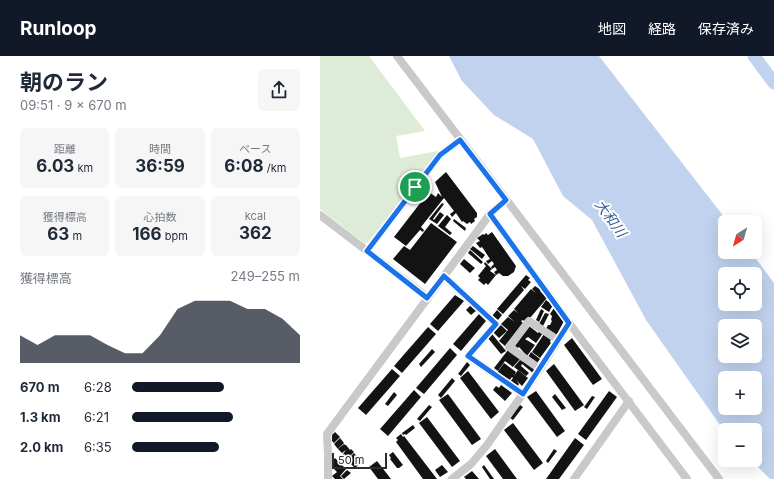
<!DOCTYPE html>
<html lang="ja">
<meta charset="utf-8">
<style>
:root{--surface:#fff;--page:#f6f6f7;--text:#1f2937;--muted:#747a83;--accent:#111827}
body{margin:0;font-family:Inter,"Noto Sans JP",sans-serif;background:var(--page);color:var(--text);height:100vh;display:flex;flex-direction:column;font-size:15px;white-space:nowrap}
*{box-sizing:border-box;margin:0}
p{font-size:13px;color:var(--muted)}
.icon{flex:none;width:22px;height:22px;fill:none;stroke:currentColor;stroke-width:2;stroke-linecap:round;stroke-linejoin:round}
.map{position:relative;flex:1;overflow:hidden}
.sheet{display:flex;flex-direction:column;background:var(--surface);width:320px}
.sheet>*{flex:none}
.needle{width:26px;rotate:217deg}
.controls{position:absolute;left:398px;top:159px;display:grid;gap:8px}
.controls a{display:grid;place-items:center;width:44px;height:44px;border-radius:6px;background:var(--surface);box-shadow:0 4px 16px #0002;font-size:20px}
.scale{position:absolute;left:12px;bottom:10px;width:55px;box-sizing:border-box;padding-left:4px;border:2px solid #2c2c2c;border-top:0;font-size:11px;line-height:14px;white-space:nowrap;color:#2c2c2c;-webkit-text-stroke:3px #fff;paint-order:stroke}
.pin{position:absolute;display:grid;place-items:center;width:34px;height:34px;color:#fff;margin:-17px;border:2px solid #fff;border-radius:50%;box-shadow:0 1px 4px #0007}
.round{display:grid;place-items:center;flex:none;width:42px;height:42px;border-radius:6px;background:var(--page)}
.head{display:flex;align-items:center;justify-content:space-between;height:68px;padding:0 20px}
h1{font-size:22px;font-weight:700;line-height:30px}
.metrics{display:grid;grid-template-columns:repeat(3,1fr);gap:6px;height:68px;padding:4px 20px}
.metrics div{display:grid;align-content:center;border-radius:6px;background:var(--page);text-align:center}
.metrics b{font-size:17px;font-weight:700}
.metrics small{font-size:11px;font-weight:400}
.metrics p{font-size:11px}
.chart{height:112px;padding:8px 20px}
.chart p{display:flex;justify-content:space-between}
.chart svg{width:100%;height:72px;margin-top:4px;fill:var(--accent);opacity:.7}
ul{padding:0 20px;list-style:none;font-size:13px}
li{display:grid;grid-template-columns:64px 48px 1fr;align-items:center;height:30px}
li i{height:10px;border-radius:5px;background:var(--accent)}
header{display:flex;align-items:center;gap:24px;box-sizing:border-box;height:56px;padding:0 20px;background:var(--accent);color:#fff}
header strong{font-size:19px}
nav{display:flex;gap:22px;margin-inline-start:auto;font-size:14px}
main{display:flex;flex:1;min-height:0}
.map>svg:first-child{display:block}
.green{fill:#ddebd7}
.water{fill:#c1d2ee;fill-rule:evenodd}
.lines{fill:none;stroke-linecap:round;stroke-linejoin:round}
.river{stroke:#c1d2ee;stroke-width:13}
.building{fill:#131313}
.minor{stroke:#c9c9c9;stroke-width:8}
.route-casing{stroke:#fff;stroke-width:8}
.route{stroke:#1a73e8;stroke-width:5}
.labels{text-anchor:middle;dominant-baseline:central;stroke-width:4;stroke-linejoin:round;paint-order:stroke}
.water-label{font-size:14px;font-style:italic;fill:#335994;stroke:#fff}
</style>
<header>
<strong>Runloop</strong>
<nav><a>地図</a><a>経路</a><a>保存済み</a></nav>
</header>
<main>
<section class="sheet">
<div class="head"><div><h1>朝のラン</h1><p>09:51 · 9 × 670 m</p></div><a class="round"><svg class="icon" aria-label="share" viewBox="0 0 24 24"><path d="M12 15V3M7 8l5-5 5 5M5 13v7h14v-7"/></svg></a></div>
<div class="metrics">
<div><p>距離</p><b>6.03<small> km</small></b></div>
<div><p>時間</p><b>36:59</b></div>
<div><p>ペース</p><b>6:08<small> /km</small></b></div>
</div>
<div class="metrics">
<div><p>獲得標高</p><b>63<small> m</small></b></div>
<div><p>心拍数</p><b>166<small> bpm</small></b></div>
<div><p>kcal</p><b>362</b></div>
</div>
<div class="chart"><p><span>獲得標高</span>249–255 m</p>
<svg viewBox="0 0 160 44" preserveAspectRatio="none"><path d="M0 44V27L10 33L20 27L30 27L40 27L50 33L60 38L70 38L80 27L90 11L100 6L110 6L120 6L130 11L140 11L150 17L160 27V44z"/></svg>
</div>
<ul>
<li><b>670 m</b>6:28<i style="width:55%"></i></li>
<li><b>1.3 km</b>6:21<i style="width:60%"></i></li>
<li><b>2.0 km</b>6:35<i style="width:52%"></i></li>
</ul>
</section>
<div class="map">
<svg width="454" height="423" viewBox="0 0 454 423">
<rect width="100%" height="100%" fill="#fff"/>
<polygon class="green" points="0,0 49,0 105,75 76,80 80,102 118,95 118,97 48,186 45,188 0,153"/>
<path class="water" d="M129 0H279L408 166H405V196H431L454 227V423H450L431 404H435V374H405V376L326 264 272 164 243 140 213 83 174 59 142 25ZM405 218H435V248H405ZM405 270H435V300H405ZM405 322H435V352H405Z"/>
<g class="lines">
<polyline class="river" points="434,0 454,27"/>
</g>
<g class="building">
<polygon points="126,116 157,157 157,161 154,163 155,165 151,168 150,166 147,168 143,165 142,166 136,157 132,161 130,158 134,155 124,142 101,171 104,174 103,176 100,174 86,190 74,181 108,137 109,136 116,141 118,137 122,141 115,126"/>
<polygon points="122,147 124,148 113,163 114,164 120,156 124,159 117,168 109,163"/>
<polygon points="127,159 131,163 125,171 132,177 130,179 118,170"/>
<polygon points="134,163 146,172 145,175 133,165"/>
<polygon points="111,167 137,186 105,228 73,203 84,190 90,194"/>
<polygon points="172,176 196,210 194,216 188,220 183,220 179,217 176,219 174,216 177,214 175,211 172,213 171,211 174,208 172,205 168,208 166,205 170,203 162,191 160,192 156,187 160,185 157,182 163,178 164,179 166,177 168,179"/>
<polygon points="153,190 165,199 162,203 150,193"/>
<polygon points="150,194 163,206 161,208 148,197"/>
<polygon points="144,203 155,212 150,217 140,208"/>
<polygon points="165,206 172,213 170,215 176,219 168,229 166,227 164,229 158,224 160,222 158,220 166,210 164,208"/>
<polygon points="206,219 210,222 208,224 211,226 205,233 201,230 204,234 183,258 177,253"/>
<polygon points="215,230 221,234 220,235 227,242 210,262 205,266 203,264 201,265 204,268 185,290 179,285 188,274 181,268 185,264 191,270 185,264 188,261 195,266 188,260 191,257 198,263 191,257 194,254 198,257 194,253 211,233 216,237 212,233"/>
<polygon points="135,239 144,245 118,275 110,268"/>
<polygon points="226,244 233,249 229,256 221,251"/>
<polygon points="151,249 157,254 151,259 146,254"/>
<polygon points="234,252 244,265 237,278 234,279 226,273 228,269 230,269 232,265 231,264 232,260 230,258"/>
<polygon points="221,253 224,255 219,266 216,264"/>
<polygon points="177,254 182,259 178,264 172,260"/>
<polygon points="225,257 229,258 223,270 219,268"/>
<polygon points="159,258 166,265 141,295 133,288"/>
<polygon points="181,269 187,275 179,282 173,276"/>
<polygon points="209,270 218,277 220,275 223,277 216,287 208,281 205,283 215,289 207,300 199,291 202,288 198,292 195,290"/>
<polygon points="108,271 116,278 82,317 74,310"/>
<polygon points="172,278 186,295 181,298 167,281"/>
<polygon points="224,278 231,283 230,286 231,287 220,302 212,296"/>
<polygon points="252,282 282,323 273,329 244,289"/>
<polygon points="130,292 137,299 104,338 96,332"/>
<polygon points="112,293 115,296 101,311 99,308"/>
<polygon points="188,294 200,303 193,311 185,305 178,315 174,312"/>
<polygon points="211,296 220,303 217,307 208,301"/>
<polygon points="200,304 204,306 205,305 215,314 213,317 202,308 201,310 209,317 206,320 194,311"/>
<polygon points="147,306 150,309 141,320 138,318"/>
<polygon points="184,307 196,316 194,320 198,314 208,322 202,330 196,324 199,328 197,331 190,326 193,322 192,321 189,325 177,317"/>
<polygon points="234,308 264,349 255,355 226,315"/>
<polygon points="72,313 80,320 46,359 38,352"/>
<polygon points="148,315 179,356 171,363 140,322"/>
<polygon points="132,322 135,325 121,342 118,339"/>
<polygon points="181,329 192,337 185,345 173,334 176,330 179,332"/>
<polygon points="94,334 101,341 68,380 60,373"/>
<polygon points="216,335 245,375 237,381 207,341"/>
<polygon points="289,335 297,341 266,384 258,378"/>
<polygon points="74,336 77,339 68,350 65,348"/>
<polygon points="128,338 161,383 152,389 119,344"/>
<polygon points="235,338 246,352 242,354 232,341"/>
<polygon points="272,340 275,341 267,353 264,351"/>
<polygon points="109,349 112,351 100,365 97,363"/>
<polygon points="200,349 203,351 193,364 190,362"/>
<polygon points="107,361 140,405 132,411 99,367"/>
<polygon points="193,367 223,407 214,414 184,374"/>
<polygon points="93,369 95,372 86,379 85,378 83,379 82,377"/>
<polygon points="15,376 20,381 14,387 12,385 12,379"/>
<polygon points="81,378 83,381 84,380 117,423 103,423 76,386 78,384 76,382"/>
<polygon points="20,382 24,387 18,393 14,388"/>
<polygon points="255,382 264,389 239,423 226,423"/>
<polygon points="24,388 25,389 26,389 30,394 31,393 34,396 28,402 23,398 26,394 22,397 18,393"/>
<polygon points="175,393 197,423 183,423 166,400"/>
<polygon points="234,393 237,395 228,407 226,405"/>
<polygon points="73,396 83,409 79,412 77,412 70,403 71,402 69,399"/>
<polygon points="34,397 42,406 35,412 31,408 32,407 29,402"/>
<polygon points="15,402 26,413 20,420 23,423 15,423 12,420 17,416 14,413 13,404"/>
<polygon points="57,405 71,423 58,423 49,411"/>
<polygon points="122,409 128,416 120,421 115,414"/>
<polygon points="164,409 174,423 170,423 162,411"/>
<polygon points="27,414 31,417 24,423 21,420"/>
<polygon points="152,415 159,423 146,423 144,421"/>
</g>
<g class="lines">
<g class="minor">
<polyline points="77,0 399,423"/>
<polyline points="170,158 249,267 367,423"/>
<polyline points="0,159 107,241"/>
<polyline points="47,195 120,99 140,84"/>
<polyline points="124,220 176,268 148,300 203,338"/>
<polyline points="220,313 189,291 209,265 238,284"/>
<polyline points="8,423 8,399 7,378 170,158 186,144"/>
<polyline points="132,423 151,408 167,389 220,313 249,267"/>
<polyline points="254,423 309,345"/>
</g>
</g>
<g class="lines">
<defs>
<polygon id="route" points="140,84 186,144 170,158 249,267 203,338 148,300 176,268 124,220 107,242 47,195 120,99"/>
</defs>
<use href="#route" class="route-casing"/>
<use href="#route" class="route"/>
</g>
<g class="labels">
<g class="water-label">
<text transform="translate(291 162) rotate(54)">大和川</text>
</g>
</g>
</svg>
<div class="controls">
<a><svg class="needle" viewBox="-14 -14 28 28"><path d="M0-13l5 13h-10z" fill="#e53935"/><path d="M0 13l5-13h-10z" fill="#747a83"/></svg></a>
<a><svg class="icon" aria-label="locate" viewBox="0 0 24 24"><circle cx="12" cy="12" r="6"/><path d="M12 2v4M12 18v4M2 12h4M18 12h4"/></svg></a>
<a><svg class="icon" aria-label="layers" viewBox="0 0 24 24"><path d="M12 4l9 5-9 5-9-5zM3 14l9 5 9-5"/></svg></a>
<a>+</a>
<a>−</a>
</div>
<div class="scale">50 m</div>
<div class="pin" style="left:95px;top:131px;background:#1e9e55"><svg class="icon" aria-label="arrive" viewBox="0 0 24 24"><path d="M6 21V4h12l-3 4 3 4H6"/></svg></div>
</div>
</main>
